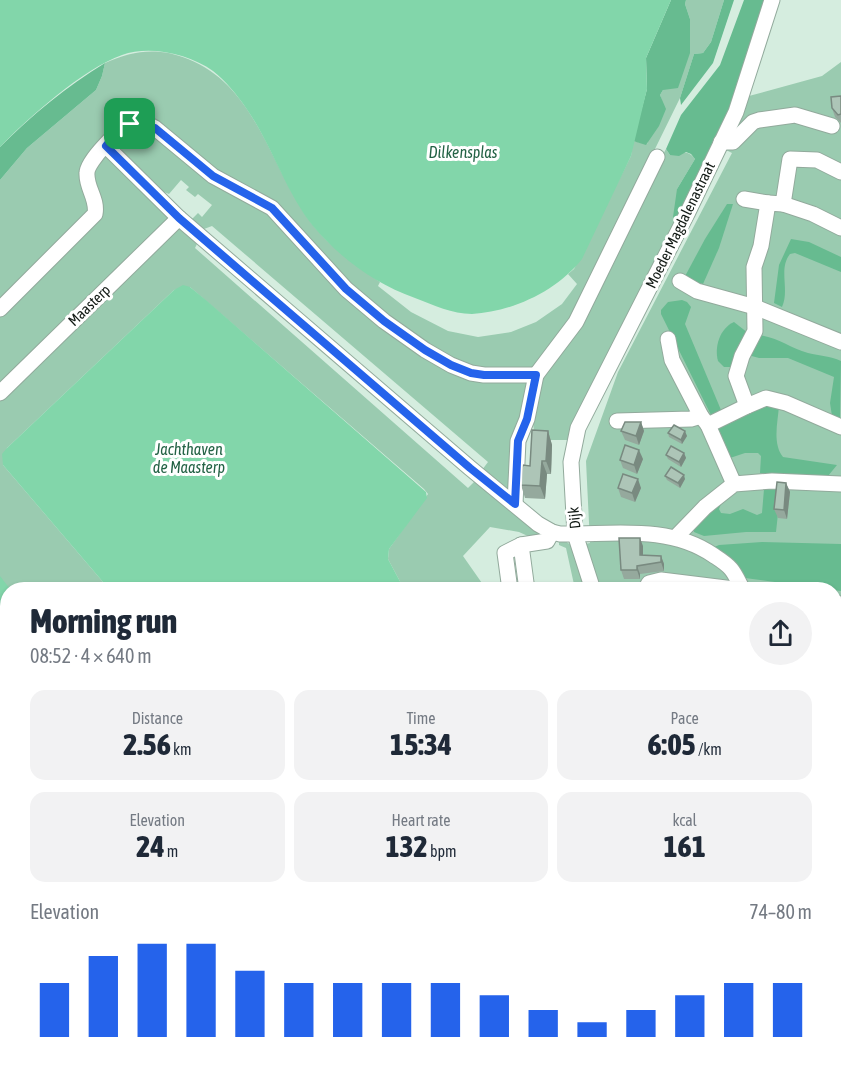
<!DOCTYPE html>
<meta charset="utf-8">
<style>
:root{--surface:#fff;--page:#f2f2f3;--text:#1f2937;--muted:#747a83;--accent:#2563eb}
body{margin:0;font-family:"Asap Condensed",sans-serif;background:var(--page);color:var(--text);height:100vh;display:flex;flex-direction:column;font-size:22px;white-space:nowrap}
*{box-sizing:border-box;margin:0}
p{font-size:20px;color:var(--muted)}
.icon{flex:none;width:33px;height:33px;fill:none;stroke:currentColor;stroke-width:2;stroke-linecap:round;stroke-linejoin:round}
.map{position:relative;flex:1;overflow:hidden}
.sheet{position:absolute;left:0px;top:582px;width:842px;height:488px;display:flex;flex-direction:column;background:var(--surface);border-radius:24px 24px 0 0;box-shadow:0 2px 4px #0004}
.sheet>*{flex:none}
.pin{position:absolute;display:grid;place-items:center;width:51px;height:51px;color:#fff;margin:-26px;border-radius:12px;box-shadow:0 3px 9px #0006}
.round{display:grid;place-items:center;flex:none;width:63px;height:63px;border-radius:32px;background:var(--page)}
.head{display:flex;align-items:center;justify-content:space-between;height:102px;padding:0 30px}
h1{font-size:33px;font-weight:800;line-height:45px}
.figures{display:grid;grid-template-columns:repeat(3,1fr);gap:9px;height:102px;padding:6px 30px}
.figures div{display:grid;align-content:center;border-radius:15px;background:var(--page);text-align:center}
.figures b{font-size:30px;font-weight:800}
.figures small{font-size:16px;font-weight:400}
.figures p{font-size:16px}
.chart{height:168px;padding:12px 30px}
.chart p{display:flex;justify-content:space-between}
.chart svg{width:100%;height:108px;margin-top:6px;stroke:var(--accent);stroke-width:6}
.map>svg:first-child{display:block}
.green{fill:#9acbb0}
.forest{fill:#67bb90}
.water{fill:#82d6aa}
.lines{fill:none;stroke-linecap:round;stroke-linejoin:round}
.minor-casing{stroke:#92aa9c;stroke-width:17}
.minor{stroke:#fff;stroke-width:15}
.wall{fill:#95a99d}
.shaded-wall{fill:#798a80}
.building{fill:#adc5b7;stroke:#798a80;stroke-width:1.5}
.route-casing{stroke:#fff;stroke-width:12}
.route{stroke:#2563eb;stroke-width:8}
.labels{text-anchor:middle;dominant-baseline:central;stroke-width:6;stroke-linejoin:round;paint-order:stroke}
.street-label{font-size:15px;fill:#121a15;stroke:#fff}
.water-label{font-size:16px;font-style:italic;fill:#236245;stroke:#fff}
</style>
<div class="map">
<svg width="841" height="1069" viewBox="0 0 841 1069">
<rect width="100%" height="100%" fill="#d5eddf"/>
<g class="green">
<path d="M686 0H724L711 42 703 53 694 54 680 98 574 314 533 370 469 369 389 322 290 224 223 179 150 121 95 152 91 212 0 304V180L27 148 96 90 102 76 105 63C133 50 159 47 188 59 251 84 268 155 301 208 322 242 349 260 380 282L378 286 411 312 448 331 478 337 511 332 536 322 562 304 577 284 568 274 574 269 631 156 633 141 647 144 662 101 660 95 663 90 690 19 685 4Z"/>
<polygon points="841,62 841,841 834,837 834,590 597,589 585,544 590,543 586,461 618,372 732,153 726,150 741,120 749,96 822,76"/>
<path d="M139 125 261 204 315 260 440 361 529 381 510 492 482 470 488 462 212 226 204 229 192 219 198 213 202 217 212 205 198 194 195 197 186 190 189 187 181 180 169 194 164 192C152 181 118 154 118 140Z"/>
<path d="M666 149 670 155C680 153 688 149 695 159L677 189 678 222 569 440H535L533 423 539 383Z"/>
<polygon points="106,154 171,216 0,385 0,314 94,222 91,176"/>
<polygon points="179,227 199,240 195,248 468,488 476,480 538,533 537,536 530,537 519,532 490,527 463,556 484,586 478,589 404,589 388,559 389,549 428,494 424,489 190,287 174,290 7,448 3,465 109,589 8,590 0,725 0,400"/>
<polygon points="559,540 565,541 571,545 585,589 575,589 566,548 559,545"/>
<polygon points="834,847 841,851 841,967 834,956"/>
<polygon points="834,978 841,989 841,1069 800,1069 796,1062 834,1062"/>
<polygon points="19,1062 130,1062 147,1069 6,1069"/>
<polygon points="439,1062 506,1062 512,1069 445,1069"/>
</g>
<g class="forest">
<polygon points="671,0 686,0 685,4 690,19 690,53 678,88 663,90 660,95 666,109 659,126 646,145 633,141 647,89 646,58"/>
<polygon points="724,0 734,0 713,63 681,105 680,98 694,54 703,53 711,42"/>
<polygon points="744,0 768,0 735,103 678,222 673,217 677,189 695,159 691,154 686,152 679,156 670,155 666,149 681,115 720,65"/>
<path d="M105 63 102 76 96 90 27 148 0 180V147C31 116 67 86 105 63Z"/>
<polygon points="727,204 733,204 719,248 703,284 683,280 705,239"/>
<path d="M791 239 809 242 841 257V272L795 253 790 254C778 269 790 290 782 307L774 303 779 265Z"/>
<polygon points="682,300 687,302 691,307 685,324 721,410 711,415 661,314 661,310 668,302"/>
<path d="M734 322 748 333 732 367H724L718 361C714 347 720 328 734 322Z"/>
<path d="M758 335C777 337 790 348 808 353 820 356 830 356 841 361L840 418 832 416 830 403 834 377 788 358H759L748 355Z"/>
<path d="M762 405H779C778 422 772 443 783 457L837 465 828 476 760 473 761 456 758 453H745L730 458 716 429Z"/>
<polygon points="764,489 778,490 780,495 776,532 746,532 704,536 694,532 694,526 724,497 719,509 721,513 730,514 743,509 757,515 762,513"/>
<polygon points="762,542 841,544 841,591 745,578 712,548 719,545"/>
<polygon points="7,1015 8,1062 19,1062 6,1069 0,1069 0,1020"/>
</g>
<g class="water">
<path d="M0 0H671L646 58 647 89 631 156 582 259C557 291 512 312 472 314 452 314 434 305 415 298 375 284 340 258 313 226 285 191 272 145 246 108 237 95 226 81 213 71 189 54 150 45 122 55 83 69 29 117 0 147Z"/>
<polygon points="183,285 190,287 207,301 426,492 427,498 389,549 388,559 404,589 109,589 3,465 2,454 7,448 174,290"/>
<polygon points="0,576 10,589 8,590 8,1015 0,1020"/>
<polygon points="213,1062 391,1062 397,1069 219,1069"/>
<polygon points="506,1062 796,1062 800,1069 512,1069"/>
</g>
<g class="lines">
<defs>
<g id="minor">
<polyline points="721,142 733,142 753,122 759,120 795,115 832,126"/>
<path d="M106 146 179 218 470 468 538 524 552 532 560 534C612 535 668 524 713 555 719 559 726 563 731 569 736 575 739 583 743 590"/>
<polyline points="841,172 817,160 790,159 783,204 768,203 761,246 754,267 755,331 742,356 736,376 747,406 766,398 786,403 841,427"/>
<polyline points="744,199 768,203"/>
<polyline points="783,204 813,214 841,228"/>
<polyline points="680,281 697,291 755,307 841,342"/>
<path d="M0 309 95 214C98 199 86 188 87 173 87 161 121 126 133 123 140 121 148 124 155 128L213 176 272 208 346 289 384 321 425 350 451 365 471 373 484 375H536L527 419 518 441 515 504"/>
<polyline points="668,339 672,360 701,416 708,425 734,484"/>
<polyline points="536,375 576,322 657,157"/>
<polyline points="0,393 179,218"/>
<polyline points="617,421 691,419 701,416"/>
<polyline points="708,425 747,406"/>
<polyline points="676,537 705,507 734,484 772,481 841,484"/>
<polyline points="510,590 505,553 521,545"/>
<polyline points="527,590 521,545 547,541 552,532"/>
<polyline points="593,590 575,534 571,462 578,428 687,214 736,112 772,0"/>
<polyline points="645,590 649,583 661,580 742,590"/>
<polyline points="834,603 841,604"/>
<polyline points="834,707 841,685"/>
<polyline points="834,785 841,787"/>
<polyline points="834,975 841,986"/>
<polyline points="834,1029 841,1040"/>
</g>
</defs>
<use href="#minor" class="minor-casing"/>
<use href="#minor" class="minor"/>
</g>
<g class="wall">
<polygon points="841,96 841,123 835,117 832,108"/>
<polygon points="641,422 644,431 639,445 625,440 621,431"/>
<polygon points="548,431 552,445 551,474 547,474 545,499 525,498 521,485"/>
<polygon points="668,433 687,436 682,444 669,437"/>
<polygon points="684,453 686,458 681,467 668,459 666,455"/>
<polygon points="643,459 637,474 623,468 620,460"/>
<polygon points="665,476 685,479 680,488 667,480"/>
<polygon points="786,483 790,492 787,519 778,518 774,509"/>
<polygon points="618,488 641,488 635,502 621,497"/>
<polygon points="643,546 643,555 661,556 664,564 664,571 640,574 640,579 624,579 621,570"/>
</g>
<g class="shaded-wall">
<polygon points="641,422 644,431 639,445 636,436"/>
<polygon points="548,431 552,445 551,474 546,461"/>
<polygon points="685,431 687,436 682,444 681,440"/>
<polygon points="639,450 643,459 637,474 634,465"/>
<polygon points="684,453 686,458 681,467 679,462"/>
<polygon points="542,461 547,474 545,499 540,486"/>
<polygon points="684,475 685,479 680,488 678,483"/>
<polygon points="638,479 641,488 635,502 632,493"/>
<polygon points="786,483 790,492 787,519 784,510"/>
<polygon points="640,538 643,546 643,563 640,555"/>
<polygon points="661,556 664,564 664,571 661,562"/>
<polygon points="637,566 640,574 640,579 637,570"/>
<polygon points="709,1062 723,1062 714,1069 704,1069 703,1066"/>
<polygon points="794,1063 797,1069 786,1069"/>
</g>
<g class="building">
<polygon points="841,96 841,114 838,115 832,108 831,97"/>
<polygon points="625,422 641,422 636,436 621,431"/>
<polygon points="674,425 685,431 681,440 668,433"/>
<polygon points="532,430 548,431 546,461 542,461 540,486 521,485 522,468 523,465 530,466"/>
<polygon points="625,445 639,450 634,465 620,460"/>
<polygon points="671,446 684,453 679,462 666,455"/>
<polygon points="671,467 684,475 678,483 665,476"/>
<polygon points="623,474 638,479 632,493 618,488"/>
<polygon points="777,482 786,483 784,510 774,509"/>
<polygon points="619,538 640,538 640,555 661,556 661,562 637,566 637,570 621,570"/>
<polygon points="690,1062 709,1062 703,1066 705,1069 679,1068"/>
<polygon points="770,1062 794,1062 794,1063 786,1069 773,1069"/>
</g>
<g class="lines">
<defs>
<polygon id="route" points="136,122 155,128 213,176 272,208 346,289 384,321 425,350 451,365 471,373 484,375 536,375 527,419 518,441 515,504 470,468 179,218 106,146 118,131"/>
</defs>
<use href="#route" class="route-casing"/>
<use href="#route" class="route"/>
</g>
<g class="labels">
<g class="street-label">
<text transform="translate(680 225) rotate(-64)">Moeder Magdalenastraat</text>
<text transform="translate(89 305) rotate(-44)">Maasterp</text>
<text transform="translate(574 518) rotate(-96)">Dijk</text>
</g>
<g class="water-label">
<text x="463" y="152">Dilkensplas</text>
<text x="189" y="449">Jachthaven<tspan x="189" dy="18">de Maasterp</tspan></text>
</g>
</g>
</svg>
<div class="pin" style="left:130px;top:124px;background:#1e9e55"><svg class="icon" aria-label="arrive" viewBox="0 0 24 24"><path d="M6 21V4h12l-3 4 3 4H6"/></svg></div>
<section class="sheet">
<div class="head"><div><h1>Morning run</h1><p>08:52 · 4 × 640 m</p></div><a class="round"><svg class="icon" aria-label="share" viewBox="0 0 24 24"><path d="M12 15V3M7 8l5-5 5 5M5 13v7h14v-7"/></svg></a></div>
<div class="figures">
<div><p>Distance</p><b>2.56<small> km</small></b></div>
<div><p>Time</p><b>15:34</b></div>
<div><p>Pace</p><b>6:05<small> /km</small></b></div>
</div>
<div class="figures">
<div><p>Elevation</p><b>24<small> m</small></b></div>
<div><p>Heart rate</p><b>132<small> bpm</small></b></div>
<div><p>kcal</p><b>161</b></div>
</div>
<div class="chart"><p><span>Elevation</span>74–80 m</p>
<svg viewBox="0 0 160 44" preserveAspectRatio="none"><path d="M5 44V22M15 44V11M25 44V6M35 44V6M45 44V17M55 44V22M65 44V22M75 44V22M85 44V22M95 44V27M105 44V33M115 44V38M125 44V33M135 44V27M145 44V22M155 44V22"/></svg>
</div>
</section>
</div>
